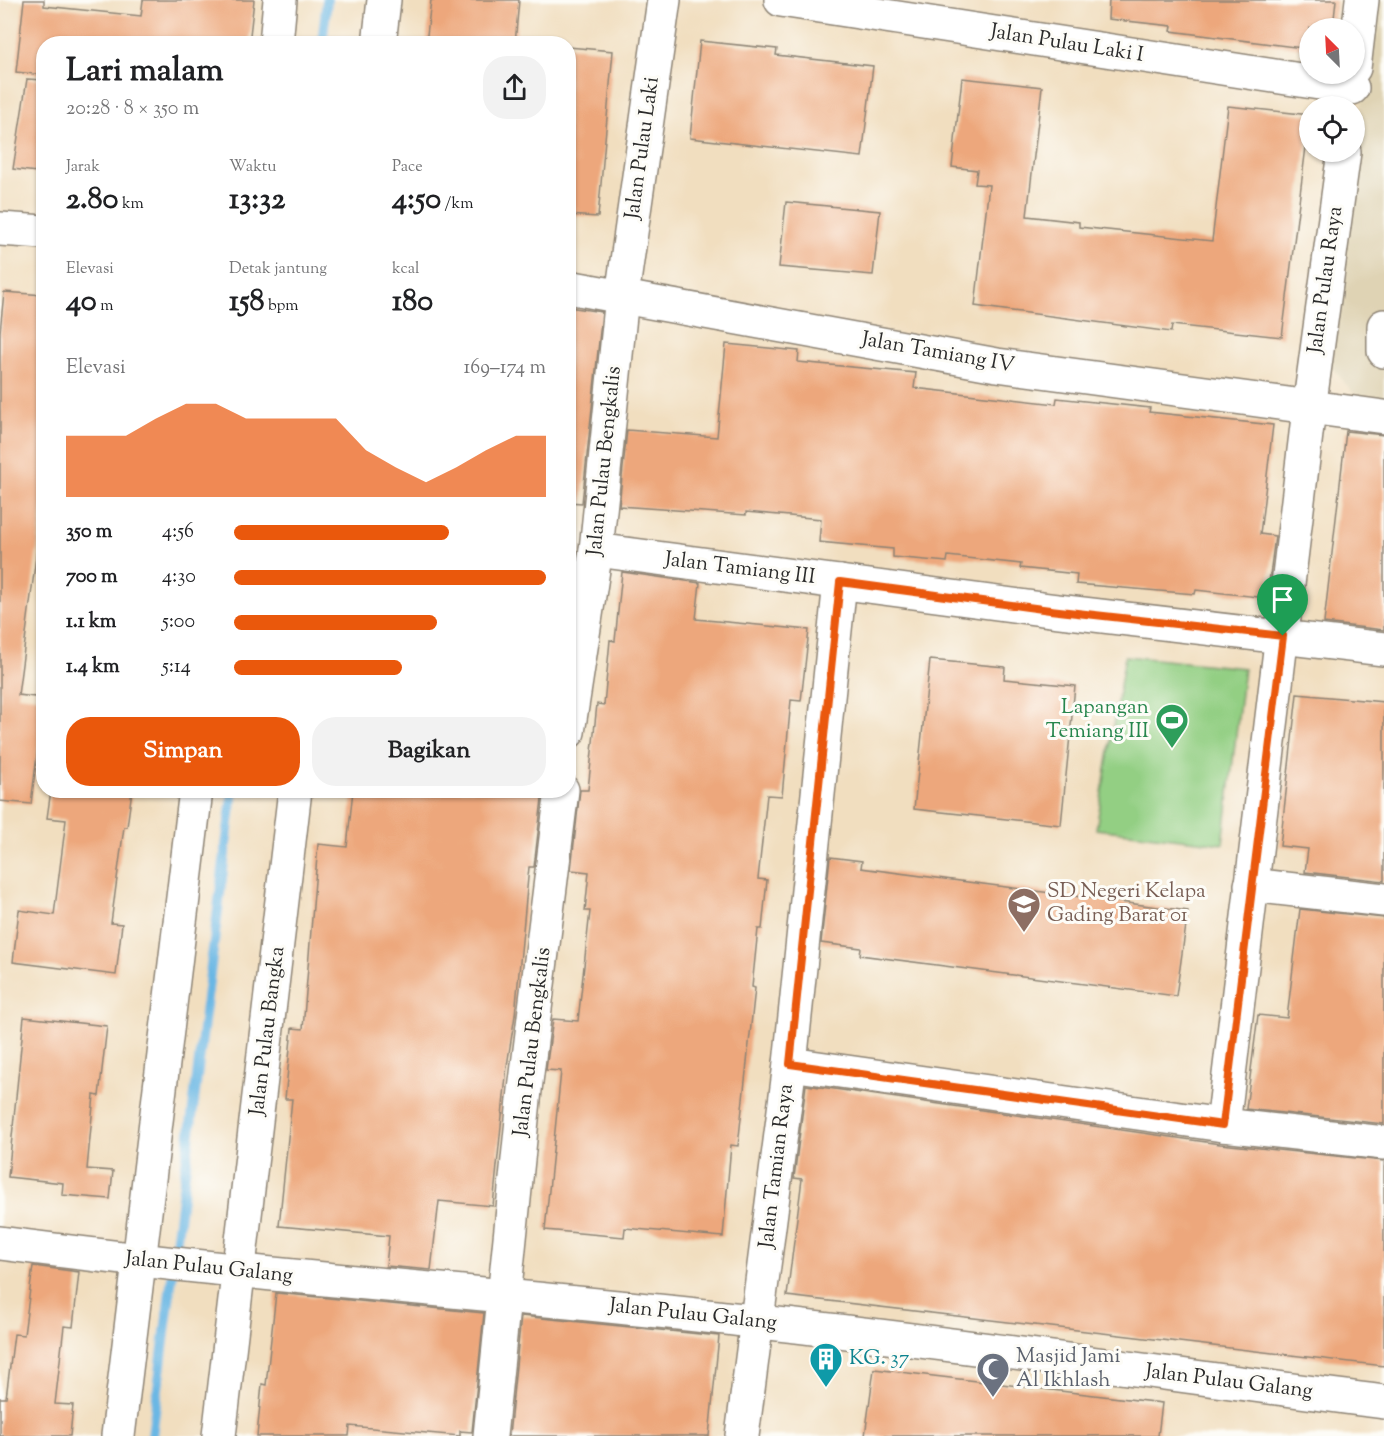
<!DOCTYPE html>
<html lang="id">
<meta charset="utf-8">
<style>
:root{--surface:#fff;--page:#f2f2f2;--text:#202124;--muted:#757577;--accent:#ea580c}
body{margin:0;font-family:"Sorts Mill Goudy",serif;background:var(--page);color:var(--text);height:100vh;display:flex;flex-direction:column;font-size:22px;white-space:nowrap}
*{box-sizing:border-box;margin:0}
p{font-size:20px;color:var(--muted)}
.icon{flex:none;width:33px;height:33px;fill:none;stroke:currentColor;stroke-width:2;stroke-linecap:round;stroke-linejoin:round}
.map{position:relative;flex:1;overflow:hidden}
.side{position:absolute;left:36px;top:36px;width:540px;height:762px;display:flex;flex-direction:column;background:var(--surface);border-radius:24px;box-shadow:0 2px 4px #0004}
.side>*{flex:none}
.needle{width:39px;rotate:336deg}
.buttons{position:absolute;left:1299px;top:18px;display:grid;gap:12px}
.buttons a{display:grid;place-items:center;width:66px;height:66px;border-radius:50%;background:var(--surface);box-shadow:0 2px 4px #0004;font-size:30px}
.pin{position:absolute;display:grid;place-items:center;width:51px;height:51px;color:#fff;margin:-62px -26px;border-radius:50% 50% 50% 0;rotate:-45deg;box-shadow:0 0 6px #0007}
.pin .icon{rotate:45deg}
.round{display:grid;place-items:center;flex:none;width:63px;height:63px;border-radius:24px;background:var(--page)}
.head{display:flex;align-items:center;justify-content:space-between;height:102px;padding:0 30px}
h1{font-size:33px;font-weight:700;line-height:45px}
.metrics{display:grid;grid-template-columns:repeat(3,1fr);gap:9px;height:102px;padding:6px 30px}
.metrics div{display:grid;align-content:center}
.metrics b{font-size:30px;font-weight:700}
.metrics small{font-size:16px;font-weight:400}
.metrics p{font-size:16px}
.chart{height:168px;padding:12px 30px}
.chart p{display:flex;justify-content:space-between}
.chart svg{width:100%;height:108px;margin-top:6px;fill:var(--accent);opacity:.7}
.action{display:flex;gap:12px;margin-top:auto;padding:12px 30px}
.action a{flex:1;height:69px;border-radius:24px;background:var(--accent);color:#fff;font-size:24px;font-weight:700;line-height:69px;text-align:center}
.action a+a{background:var(--page);color:var(--text)}
ul{padding:0 30px;list-style:none;font-size:20px}
li{display:grid;grid-template-columns:96px 72px 1fr;align-items:center;height:45px}
li i{height:15px;border-radius:8px;background:var(--accent)}
.map>svg:first-child{display:block}
.built{fill:#dfd3b4}
.green{fill:#93cf83;stroke:#5f7d57;stroke-width:1.5}
.lines{fill:none;stroke-linecap:round;stroke-linejoin:round}
.stream{stroke:#6ab7e4;stroke-width:10}
.building{fill:#eda77b}
.minor-casing{stroke:#8e8475;stroke-width:36}
.minor{stroke:#fff;stroke-width:33}
.route-casing{stroke:#fff;stroke-width:12}
.route{stroke:#ea580c;stroke-width:8}
.labels{text-anchor:middle;dominant-baseline:central;stroke-width:6;stroke-linejoin:round;paint-order:stroke}
.street-label{font-size:21px;fill:#2b2b2b;stroke:#fdfcf7}
.leisure-label{font-size:21px;fill:#27864d;stroke:#fdfcf7;text-anchor:end}
.education-label{font-size:21px;fill:#785e54;stroke:#fdfcf7;text-anchor:start}
.worship-label{font-size:21px;fill:#5b616d;stroke:#fdfcf7;text-anchor:start}
.culture-label{font-size:21px;fill:#0d838f;stroke:#fdfcf7;text-anchor:start}
</style>
<div class="map">
<svg width="1384" height="1436" viewBox="0 0 1384 1436">
<rect width="100%" height="100%" fill="#fdfcf7"/>
<filter id="ink" filterUnits="userSpaceOnUse"><feTurbulence type="fractalNoise" baseFrequency=".0167" numOctaves="2"/><feDisplacementMap in="SourceGraphic" scale="12" xChannelSelector="R" yChannelSelector="G"/><feConvolveMatrix kernelMatrix="1 2 1 2 8 2 1 2 1" color-interpolation-filters="sRGB"/></filter>
<filter id="wash" filterUnits="userSpaceOnUse"><feTurbulence type="fractalNoise" baseFrequency=".008" numOctaves="4" result="noise"/><feDisplacementMap in="SourceGraphic" scale="24" xChannelSelector="R" yChannelSelector="G"/><feGaussianBlur stdDeviation="1.35" result="paint"/><feColorMatrix in="noise" values="0 0 0 0 0 0 0 0 0 0 0 0 0 0 0 0 0 1.4 0 .05"/><feComposite in="paint" operator="in"/></filter>
<g filter="url(#wash)">
<rect width="100%" height="100%" fill="#f1debf"/>
<polygon class="built" points="1376,0 1384,0 1384,397 1354,394 1326,360"/>
<polygon class="green" points="1125,656 1244,668 1223,844 1096,829"/>
<g class="lines">
<g class="stream">
<polyline points="322,44 327,0"/>
<polyline points="152,1436 233,790"/>
</g>
</g>
<g id="blocks">
<g class="building">
<polygon points="24,0 44,0 44,6 141,16 143,0 254,0 249,44 44,44 44,75 16,72"/>
<polygon points="431,0 519,0 515,44 426,44"/>
<polygon points="1109,0 1336,0 1333,28 1310,28 1310,49 1171,31 1172,26 1108,19"/>
<polygon points="700,41 777,49 776,55 873,66 862,157 690,138"/>
<polygon points="568,47 613,51 598,217 568,215"/>
<polygon points="962,78 1042,87 1027,216 1079,222 1079,227 1212,241 1228,106 1310,115 1282,337 1172,325 1171,332 975,306 989,185 975,184 977,170 952,167"/>
<polygon points="27,79 44,80 44,173 13,169"/>
<polygon points="786,202 880,211 873,275 779,267"/>
<polygon points="4,292 44,295 44,496 18,695 44,698 31,804 0,801 0,332"/>
<polygon points="568,307 602,312 582,503 568,502"/>
<polygon points="726,344 799,351 798,362 916,373 914,388 1056,404 1057,398 1150,408 1149,412 1273,425 1260,534 1275,536 1267,598 1196,590 1195,594 1076,584 1077,574 1020,568 1021,564 948,556 947,562 893,557 893,549 819,542 821,519 746,512 746,515 619,506 627,430 717,437"/>
<polygon points="1346,431 1384,435 1384,630 1324,623"/>
<polygon points="622,572 700,583 696,619 809,630 801,701 791,700 782,796 767,795 758,879 767,880 762,929 758,929 752,987 755,988 738,1146 731,1145 723,1237 625,1228 624,1237 545,1230 561,1071 546,1070 553,1019 578,1021 590,911 585,911 589,872 571,870 580,790 588,790 597,704 604,705 610,640 615,641"/>
<polygon points="930,660 1005,667 1004,679 1075,686 1061,825 914,809"/>
<polygon points="1297,694 1384,702 1384,881 1305,872 1308,849 1280,846"/>
<polygon points="51,790 132,790 127,827 124,827 111,923 122,924 116,975 13,962 19,910 54,915 66,820 47,818"/>
<polygon points="353,790 543,790 534,867 529,867 515,1015 507,1066 493,1206 439,1201 431,1270 386,1266 389,1236 279,1226 292,1099 285,1099 292,1028 303,1029 318,844 347,847"/>
<polygon points="830,857 862,861 861,868 1188,911 1176,996 860,955 861,948 821,943"/>
<polygon points="1300,909 1384,918 1384,1124 1246,1109 1258,1015 1287,1018"/>
<polygon points="24,1017 107,1026 99,1096 94,1095 87,1169 113,1171 110,1199 62,1195 63,1183 8,1177"/>
<polygon points="806,1085 1220,1144 1384,1161 1384,1366 787,1296 802,1179 794,1178"/>
<polygon points="33,1266 79,1272 73,1327 64,1326 55,1404 73,1405 70,1436 0,1436 0,1398 6,1398 14,1334 24,1335"/>
<polygon points="276,1293 484,1313 472,1432 460,1431 460,1436 350,1426 349,1436 257,1436 262,1384 266,1385"/>
<polygon points="521,1316 719,1336 709,1436 509,1436"/>
<polygon points="874,1369 1162,1403 1158,1436 865,1436"/>
</g>
</g>
</g>
<g filter="url(#ink)">
<use href="#blocks" fill-opacity="0" stroke="#8e8475" stroke-width="1.5"/>
<g class="lines">
<defs>
<g id="minor">
<polyline points="781,0 1352,88"/>
<polyline points="276,44 280,0"/>
<polyline points="379,44 384,0"/>
<polyline points="1354,68 1362,0"/>
<polyline points="0,229 44,232"/>
<polyline points="568,287 997,365 1384,417"/>
<polyline points="1384,351 1384,326"/>
<polyline points="596,550 1050,610 1384,649"/>
<polyline points="568,732 596,550 622,296 664,0"/>
<polyline points="1251,885 1384,900"/>
<polyline points="790,1064 1223,1125 1384,1143"/>
<polyline points="1223,1125 1309,409 1344,152"/>
<path d="M0 1243C250 1276 501 1293 752 1321 963 1344 1173 1375 1384 1402"/>
<polyline points="118,1436 196,790"/>
<polyline points="219,1436 295,790"/>
<polyline points="490,1436 525,1090 562,790"/>
<polyline points="742,1436 790,1064 840,582"/>
</g>
</defs>
<use href="#minor" class="minor-casing"/>
<use href="#minor" class="minor"/>
</g>
</g>
<g class="lines" filter="url(#ink)">
<defs>
<polygon id="route" points="840,582 1050,610 1283,636 1223,1125 790,1064"/>
</defs>
<use href="#route" class="route-casing"/>
<use href="#route" class="route"/>
</g>
<defs>
<symbol id="stadium-pin" viewBox="-11 -11 22 30"><path d="M0 17L-7.5 6A9.5 9.5 0 1 1 7.5 6Z" fill="#2e9e5b" stroke="#fdfcf7"/><path d="M0-5a6.5 5 0 1 0 0 10a6.5 5 0 1 0 0-10ZM-3.5-1.8h7v3.6h-7Z" fill="#fff"/></symbol>
<symbol id="school-pin" viewBox="-11 -11 22 30"><path d="M0 17L-7.5 6A9.5 9.5 0 1 1 7.5 6Z" fill="#8d6e63" stroke="#fdfcf7"/><path d="M0-5L7-2L0 1L-7-2ZM-4 1L0 2.5L4 1V4Q0 6-4 4Z" fill="#fff"/></symbol>
<symbol id="building-pin" viewBox="-11 -11 22 30"><path d="M0 17L-7.5 6A9.5 9.5 0 1 1 7.5 6Z" fill="#0f9aa8" stroke="#fdfcf7"/><path d="M-4-6H4V6H1V3H-1V6H-4ZM-2.5-4.3h1.7v1.8h-1.7ZM.8-4.3h1.7v1.8H.8ZM-2.5-1h1.7V.8h-1.7ZM.8-1h1.7V.8H.8Z" fill="#fff"/></symbol>
<symbol id="mosque-pin" viewBox="-11 -11 22 30"><path d="M0 17L-7.5 6A9.5 9.5 0 1 1 7.5 6Z" fill="#6b7280" stroke="#fdfcf7"/><path d="M3.5-4.9A6 6 0 1 0 3.5 4.9A5 5 0 1 1 3.5-4.9Z" fill="#fff"/></symbol>
</defs>
<g fill-rule="evenodd">
<use href="#stadium-pin" x="1153" y="701" width="38" height="52"/>
<use href="#school-pin" x="1005" y="885" width="38" height="52"/>
<use href="#building-pin" x="807" y="1340" width="38" height="52"/>
<use href="#mosque-pin" x="974" y="1350" width="38" height="52"/>
</g>
<g class="labels">
<g class="street-label">
<text transform="translate(1067 44) rotate(9)">Jalan Pulau Laki I</text>
<text transform="translate(643 148) rotate(-82)">Jalan Pulau Laki</text>
<text transform="translate(1326 280) rotate(-82)">Jalan Pulau Raya</text>
<text transform="translate(938 353) rotate(10)">Jalan Tamiang IV</text>
<text transform="translate(605 461) rotate(-84)">Jalan Pulau Bengkalis</text>
<text transform="translate(740 569) rotate(7)">Jalan Tamiang III</text>
<text transform="translate(268 1031) rotate(-83)">Jalan Pulau Bangka</text>
<text transform="translate(533 1042) rotate(-83)">Jalan Pulau Bengkalis</text>
<text transform="translate(777 1166) rotate(-83)">Jalan Tamian Raya</text>
<text transform="translate(209 1268) rotate(6)">Jalan Pulau Galang</text>
<text transform="translate(693 1315) rotate(6)">Jalan Pulau Galang</text>
<text transform="translate(1229 1382) rotate(7)">Jalan Pulau Galang</text>
</g>
<g class="leisure-label">
<text x="1149" y="708">Lapangan<tspan x="1149" dy="24">Temiang III</tspan></text>
</g>
<g class="education-label">
<text x="1047" y="892">SD Negeri Kelapa<tspan x="1047" dy="24">Gading Barat 01</tspan></text>
</g>
<g class="worship-label">
<text x="1016" y="1357">Masjid Jami<tspan x="1016" dy="24">Al Ikhlash</tspan></text>
</g>
<g class="culture-label">
<text x="849" y="1359">KG. 37</text>
</g>
</g>
</svg>
<div class="buttons">
<a><svg class="needle" viewBox="-14 -14 28 28"><path d="M0-13l5 13h-10z" fill="#e53935"/><path d="M0 13l5-13h-10z" fill="#757577"/></svg></a>
<a><svg class="icon" aria-label="locate" viewBox="0 0 24 24"><circle cx="12" cy="12" r="6"/><path d="M12 2v4M12 18v4M2 12h4M18 12h4"/></svg></a>
</div>
<div class="pin" style="left:1283px;top:636px;background:#1e9e55"><svg class="icon" aria-label="arrive" viewBox="0 0 24 24"><path d="M6 21V4h12l-3 4 3 4H6"/></svg></div>
<section class="side">
<div class="head"><div><h1>Lari malam</h1><p>20:28 · 8 × 350 m</p></div><a class="round"><svg class="icon" aria-label="share" viewBox="0 0 24 24"><path d="M12 15V3M7 8l5-5 5 5M5 13v7h14v-7"/></svg></a></div>
<div class="metrics">
<div><p>Jarak</p><b>2.80<small> km</small></b></div>
<div><p>Waktu</p><b>13:32</b></div>
<div><p>Pace</p><b>4:50<small> /km</small></b></div>
</div>
<div class="metrics">
<div><p>Elevasi</p><b>40<small> m</small></b></div>
<div><p>Detak jantung</p><b>158<small> bpm</small></b></div>
<div><p>kcal</p><b>180</b></div>
</div>
<div class="chart"><p><span>Elevasi</span>169–174 m</p>
<svg viewBox="0 0 160 44" preserveAspectRatio="none"><path d="M0 44V19L10 19L20 19L30 12L40 6L50 6L60 12L70 12L80 12L90 12L100 25L110 32L120 38L130 32L140 25L150 19L160 19V44z"/></svg>
</div>
<ul>
<li><b>350 m</b>4:56<i style="width:69%"></i></li>
<li><b>700 m</b>4:30<i style="width:100%"></i></li>
<li><b>1.1 km</b>5:00<i style="width:65%"></i></li>
<li><b>1.4 km</b>5:14<i style="width:54%"></i></li>
</ul>
<div class="action"><a>Simpan</a><a>Bagikan</a></div>
</section>
</div>
